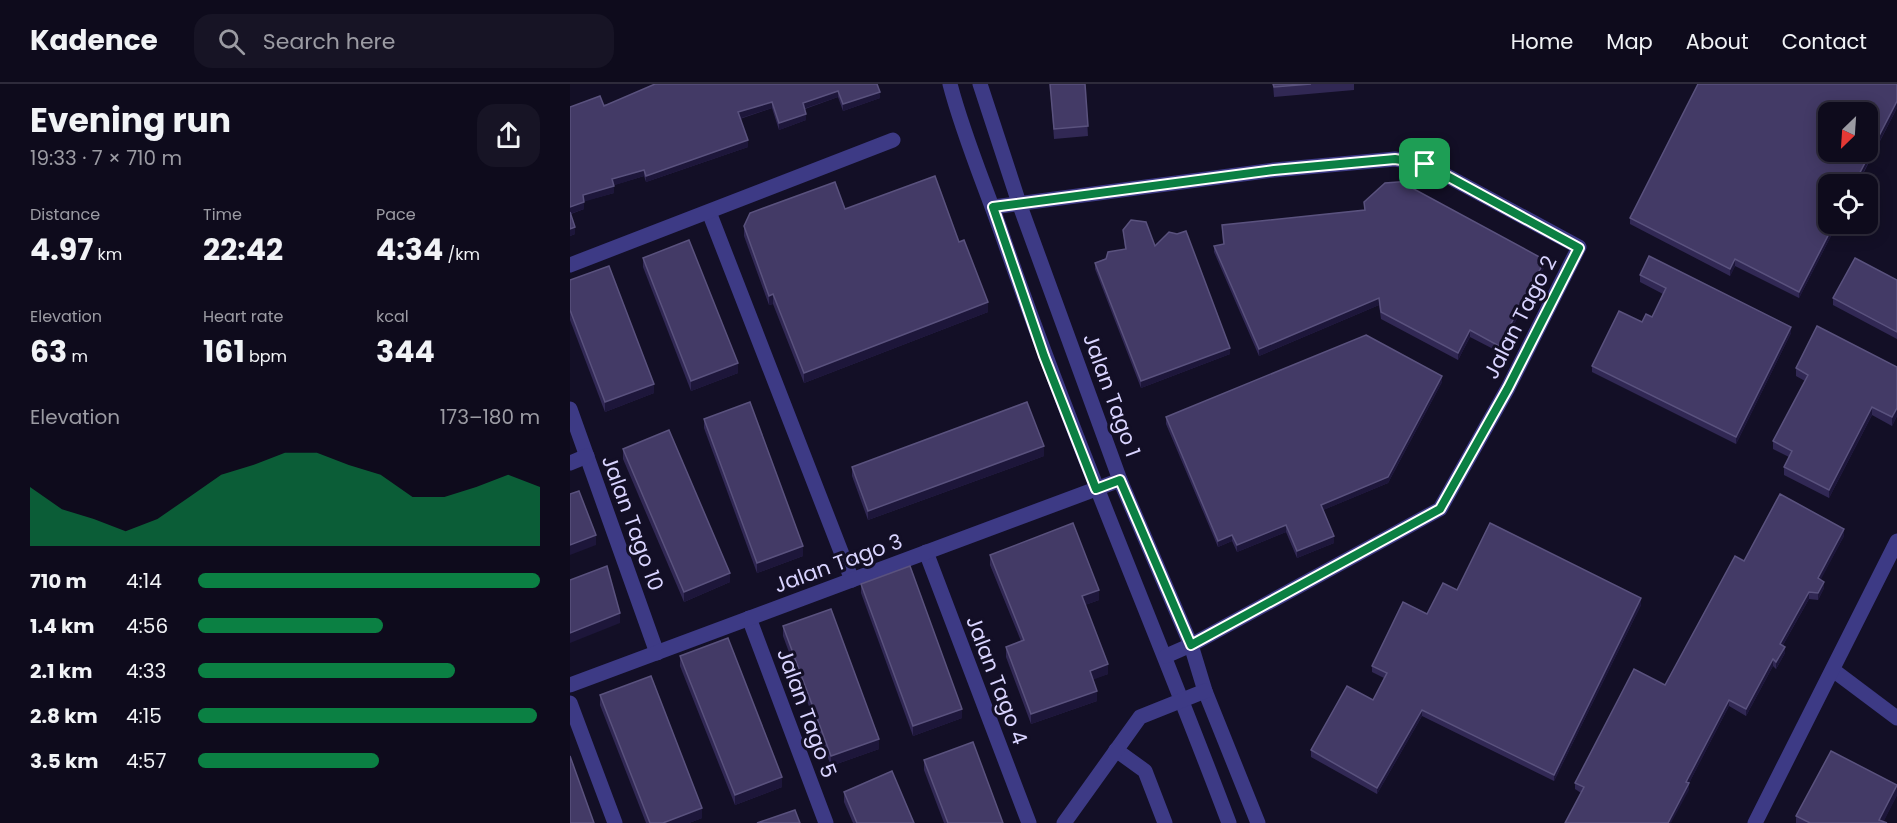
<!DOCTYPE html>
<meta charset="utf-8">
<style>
:root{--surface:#0e0b1c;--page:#171425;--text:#f1f3f6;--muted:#9b9ba3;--line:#2e2b3b;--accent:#0b8043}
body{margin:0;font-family:Poppins,sans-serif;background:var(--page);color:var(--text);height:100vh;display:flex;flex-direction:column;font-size:22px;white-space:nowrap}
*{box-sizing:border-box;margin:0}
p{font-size:20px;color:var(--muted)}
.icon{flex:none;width:33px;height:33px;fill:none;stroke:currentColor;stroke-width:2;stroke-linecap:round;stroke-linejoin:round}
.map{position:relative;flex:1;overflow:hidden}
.panel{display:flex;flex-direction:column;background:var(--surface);width:570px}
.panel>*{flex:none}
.needle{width:39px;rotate:205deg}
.controls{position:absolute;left:1248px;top:18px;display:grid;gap:12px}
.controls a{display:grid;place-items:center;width:60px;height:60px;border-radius:12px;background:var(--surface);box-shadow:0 3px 15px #0003,0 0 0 2px var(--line);font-size:30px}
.pin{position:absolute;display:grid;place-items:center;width:51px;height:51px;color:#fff;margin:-26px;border-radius:12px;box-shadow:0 3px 9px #0006}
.round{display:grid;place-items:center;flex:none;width:63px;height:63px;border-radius:18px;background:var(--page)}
.head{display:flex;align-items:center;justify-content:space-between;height:102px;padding:0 30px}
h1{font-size:33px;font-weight:700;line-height:45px}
.metrics{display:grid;grid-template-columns:repeat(3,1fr);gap:9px;height:102px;padding:6px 30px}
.metrics div{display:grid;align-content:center}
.metrics b{font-size:30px;font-weight:700}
.metrics small{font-size:16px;font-weight:400}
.metrics p{font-size:16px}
.chart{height:168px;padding:12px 30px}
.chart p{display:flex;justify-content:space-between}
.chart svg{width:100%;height:108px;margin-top:6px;fill:var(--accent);opacity:.7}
ul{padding:0 30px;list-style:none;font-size:20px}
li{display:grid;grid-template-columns:96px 72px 1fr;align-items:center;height:45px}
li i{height:15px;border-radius:8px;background:var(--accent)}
header{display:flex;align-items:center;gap:36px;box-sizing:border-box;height:84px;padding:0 30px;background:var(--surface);border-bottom:2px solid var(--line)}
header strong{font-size:28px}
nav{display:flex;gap:33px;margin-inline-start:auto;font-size:21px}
.search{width:420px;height:54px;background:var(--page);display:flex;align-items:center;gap:15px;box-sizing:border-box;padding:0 21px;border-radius:18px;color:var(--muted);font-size:22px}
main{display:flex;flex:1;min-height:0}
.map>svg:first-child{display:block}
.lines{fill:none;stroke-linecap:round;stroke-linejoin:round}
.minor{stroke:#3d3a85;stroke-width:15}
.wall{fill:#312854}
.shaded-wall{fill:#1d163a}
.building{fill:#433a66;stroke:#5a527e;stroke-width:1.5;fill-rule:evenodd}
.route-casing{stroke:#fff;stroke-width:12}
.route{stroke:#0b8043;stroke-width:8}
.labels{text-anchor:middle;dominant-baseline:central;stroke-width:6;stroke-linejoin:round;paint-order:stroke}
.street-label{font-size:21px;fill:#d9d4ff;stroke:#130f26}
</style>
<header>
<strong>Kadence</strong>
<div class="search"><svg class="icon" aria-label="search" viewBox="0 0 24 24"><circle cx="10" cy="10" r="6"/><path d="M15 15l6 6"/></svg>Search here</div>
<nav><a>Home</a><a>Map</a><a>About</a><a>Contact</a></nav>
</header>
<main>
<section class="panel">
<div class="head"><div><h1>Evening run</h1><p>19:33 · 7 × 710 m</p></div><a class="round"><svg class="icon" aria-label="share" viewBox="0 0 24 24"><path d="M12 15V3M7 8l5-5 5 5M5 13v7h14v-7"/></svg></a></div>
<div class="metrics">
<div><p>Distance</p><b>4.97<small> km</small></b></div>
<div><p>Time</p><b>22:42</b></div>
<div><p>Pace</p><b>4:34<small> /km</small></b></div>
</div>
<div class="metrics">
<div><p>Elevation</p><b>63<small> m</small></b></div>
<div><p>Heart rate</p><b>161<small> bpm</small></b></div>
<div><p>kcal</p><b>344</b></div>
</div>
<div class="chart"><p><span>Elevation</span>173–180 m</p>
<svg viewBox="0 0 160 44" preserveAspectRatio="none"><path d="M0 44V20L10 29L20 33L30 38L40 33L50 24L60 15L70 11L80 6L90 6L100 11L110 15L120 24L130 24L140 20L150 15L160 20V44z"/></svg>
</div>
<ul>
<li><b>710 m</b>4:14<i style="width:100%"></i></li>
<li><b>1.4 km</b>4:56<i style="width:54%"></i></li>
<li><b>2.1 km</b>4:33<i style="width:75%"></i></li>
<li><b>2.8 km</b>4:15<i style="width:99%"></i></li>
<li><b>3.5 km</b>4:57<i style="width:53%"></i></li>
</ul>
</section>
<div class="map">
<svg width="1327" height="739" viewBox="0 0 1327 739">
<rect width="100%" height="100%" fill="#130f26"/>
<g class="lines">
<g class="minor">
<path d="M380 0C394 54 417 106 435 159 503 355 586 545 659 739"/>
<polyline points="410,0 449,119 550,396 621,561 635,607 688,739"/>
<polyline points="423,123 704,86 825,75 855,80 1009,163 938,304 870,425 621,561 596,572"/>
<polyline points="139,128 282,496"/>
<polyline points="0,181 323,56"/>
<polyline points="0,325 87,569"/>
<polyline points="0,379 17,372"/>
<polyline points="356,468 459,739"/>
<polyline points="179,534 256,739"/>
<polyline points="1263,586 1327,634"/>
<polyline points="0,601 550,396"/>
<polyline points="0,619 45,739"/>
<polyline points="546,666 575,687 595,739"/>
<polyline points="494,739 570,633 635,607"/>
<polyline points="1185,739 1327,457"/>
</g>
</g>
<g class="wall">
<polygon points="307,0 310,14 273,27 268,13 235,25 236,36 209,46 202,24 170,35 178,63 76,98 74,92 44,101 44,109 14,117 14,125 1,130 5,150 0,152 0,23"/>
<polygon points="480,0 515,0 518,52 484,55"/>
<polygon points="703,0 784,0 784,6 704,13"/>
<polygon points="1327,0 1327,24 1229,214 1165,182 1160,192 1060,140 1060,134"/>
<polygon points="842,104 975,182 929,268 900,253 888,276 811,235 809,221 689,272 644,168 644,162 653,160 652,141 794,126 794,118"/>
<polygon points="275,125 389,158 418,228 234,299 203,220 199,221 174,152 174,142"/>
<polygon points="553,146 585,162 660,270 571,304 525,185 525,179 555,165"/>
<polygon points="73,174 168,289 121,307 73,183"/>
<polygon points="1070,191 1221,249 1166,360 1022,288 1022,282 1072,238 1082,233 1093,210 1070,198"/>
<polygon points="0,196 84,309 35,328 0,236"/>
<polygon points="1327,196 1327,255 1263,221 1263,214"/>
<polygon points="1327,283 1327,332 1322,342 1302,331 1259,414 1214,391 1214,383 1219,373 1203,365 1203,357 1235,297 1226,292 1226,284"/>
<polygon points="872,298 818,399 753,426 764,459 727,474 716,448 667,468 662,457 648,463 596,340 596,333"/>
<polygon points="134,335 233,472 187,489 134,344"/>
<polygon points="53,365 160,498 114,518 53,375"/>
<polygon points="474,372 298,436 282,392 282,383"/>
<polygon points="1274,452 1250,496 1254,504 1248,516 1239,515 1213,561 1215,569 1206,585 1203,582 1176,632 1159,622 1119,699 1119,706 1011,709 1005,705 1005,699 1095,601 1174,477"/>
<polygon points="420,471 529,516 515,521 538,590 523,595 527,617 461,640 436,573 436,563 451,557 420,481"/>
<polygon points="291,500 392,634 343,652 291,509"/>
<polygon points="887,506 1071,521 984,697 852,632 807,710 741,673 741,666 803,616 814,594 802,588 802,582 857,530"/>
<polygon points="213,542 309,665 261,682 213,552"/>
<polygon points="110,572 212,703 165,721 110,582"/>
<polygon points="30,611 132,734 119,739 76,739 30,621"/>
<polygon points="354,676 433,739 374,739 354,686"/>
<polygon points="1327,701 1327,711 1313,738 1317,739 1226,739 1226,732"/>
<polygon points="274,708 344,739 283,739 274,718"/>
</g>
<g class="shaded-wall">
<polygon points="268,7 268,13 233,25 233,19"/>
<polygon points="310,8 310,14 273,27 273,20"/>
<polygon points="1327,17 1327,24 1287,100 1284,100"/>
<polygon points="202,18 202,24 168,35 168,28"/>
<polygon points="236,30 236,36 209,46 209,39"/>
<polygon points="178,56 178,63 76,98 76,92"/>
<polygon points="74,86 74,92 42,102 42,95"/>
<polygon points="44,102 44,109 13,118 13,111"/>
<polygon points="14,118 14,125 0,130 0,123"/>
<polygon points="1264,140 1267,140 1229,214 1229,208"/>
<polygon points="5,143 5,150 0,152 0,145"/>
<polygon points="1165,175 1165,182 1160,192 1160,185"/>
<polygon points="975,176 975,182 929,268 929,262"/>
<polygon points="203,210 203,220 199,221 199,212"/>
<polygon points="809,214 809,221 689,272 689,265"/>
<polygon points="418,218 418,228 234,299 234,289"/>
<polygon points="1221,243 1221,249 1166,360 1166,353"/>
<polygon points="900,246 900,253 888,276 888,269"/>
<polygon points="660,264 660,270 571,304 571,297"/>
<polygon points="168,279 168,289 121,307 121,297"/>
<polygon points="872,292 872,298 818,399 751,427 751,421"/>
<polygon points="84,300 84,309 35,328 35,318"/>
<polygon points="1302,323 1302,331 1259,414 1259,406"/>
<polygon points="1327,324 1327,332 1322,342 1322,333"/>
<polygon points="474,362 474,372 298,436 298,427"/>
<polygon points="716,441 716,448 667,468 667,461"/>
<polygon points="1274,445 1274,452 1248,501 1248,494"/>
<polygon points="26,451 26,461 0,471 0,461"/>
<polygon points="662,451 662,457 648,463 648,457"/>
<polygon points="764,452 764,459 727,474 727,467"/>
<polygon points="233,462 233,472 187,489 187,479"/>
<polygon points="160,489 160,498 114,518 114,508"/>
<polygon points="1254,498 1254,504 1248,516 1248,509"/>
<polygon points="529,506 529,516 512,522 512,512"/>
<polygon points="1239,508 1239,515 1210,566 1210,560"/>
<polygon points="1071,514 1071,521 984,697 984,691"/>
<polygon points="50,529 50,539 0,559 0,549"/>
<polygon points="1215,563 1215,569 1206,585 1206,578"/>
<polygon points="1203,575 1203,582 1176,632 1176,625"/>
<polygon points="538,580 538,590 520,597 520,587"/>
<polygon points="527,607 527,617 461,640 461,630"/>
<polygon points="1159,616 1159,622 1116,705 1116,698"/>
<polygon points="392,625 392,634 343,652 343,642"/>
<polygon points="852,626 852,632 807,710 807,704"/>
<polygon points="309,655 309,665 261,682 261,672"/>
<polygon points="212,693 212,703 165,721 165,711"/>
<polygon points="1119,699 1119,706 1101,739 1098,739"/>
<polygon points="1327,701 1327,711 1313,739 1309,736"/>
<polygon points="132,724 132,734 119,739 93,739"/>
</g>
<g class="building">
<polygon points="85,0 307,0 310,8 273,20 268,7 233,19 236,30 209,39 202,18 168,28 178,56 76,92 74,86 42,95 44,102 13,111 14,118 0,123 0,23 30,12 34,22"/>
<polygon points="480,0 515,0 518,42 484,45"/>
<polygon points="703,0 741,0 704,3"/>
<path d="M1128 0H1327V17L1284 100H1258V140H1264L1229 208 1165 175 1160 185 1060 134ZM1258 28H1298V68H1258Z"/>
<polygon points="365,92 389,158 394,156 418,218 234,289 203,210 199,212 174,142 180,129 265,98 275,125"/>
<polygon points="841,97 842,104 975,176 929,262 900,246 888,269 811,228 809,214 689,265 644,162 654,160 652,141 795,126 794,118 815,99"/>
<polygon points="0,128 5,143 0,145"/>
<polygon points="561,136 576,138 585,162 599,148 607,150 616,147 660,264 571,297 525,179 536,175 538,168 556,165 553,146"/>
<polygon points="119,156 168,279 121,297 73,174"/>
<polygon points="1079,172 1221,243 1166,353 1022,282 1049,227 1072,238 1076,230 1082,233 1096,204 1070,191"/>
<polygon points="1285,174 1327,196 1327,248 1263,214"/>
<polygon points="39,182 84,300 35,318 0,226 0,196"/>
<polygon points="1247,242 1327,283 1327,324 1322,333 1302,323 1259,406 1214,383 1222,367 1203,357 1238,291 1226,284"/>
<polygon points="796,251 872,292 818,393 751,421 764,452 727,467 716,441 667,461 662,451 648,457 596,333"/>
<polygon points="180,318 233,462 187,479 134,335"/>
<polygon points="457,318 474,362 298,427 282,383"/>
<polygon points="99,346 160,489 114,508 53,365"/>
<polygon points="9,407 26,451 0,461 0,410"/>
<polygon points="1210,410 1274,445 1248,494 1254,498 1248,509 1239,508 1210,560 1215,563 1206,578 1203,575 1176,625 1159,616 1116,698 1119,699 1098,739 995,739 1014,703 1005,699 1064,585 1095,601 1165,472 1174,477"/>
<polygon points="503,439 529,506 512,512 538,580 520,587 527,607 461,630 436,563 454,556 420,471"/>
<polygon points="920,439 1071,514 984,691 852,626 807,704 741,666 777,602 803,616 817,589 802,582 833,518 857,530 873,499 887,506"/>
<polygon points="37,482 50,529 0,549 0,496"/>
<polygon points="340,482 392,625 343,642 291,500"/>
<polygon points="261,525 309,655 261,672 213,542"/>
<polygon points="158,554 212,693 165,711 110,572"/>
<polygon points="81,592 132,724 93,739 80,739 30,611"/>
<polygon points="403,658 433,739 378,739 354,676"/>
<polygon points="1261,667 1327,701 1309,736 1317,739 1240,739 1226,732"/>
<polygon points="0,672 24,739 0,739"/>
<polygon points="322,687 344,739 287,739 274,708"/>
<polygon points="225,726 230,739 187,739"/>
</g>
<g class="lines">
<defs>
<polygon id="route" points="825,75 855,80 1009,164 938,304 870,425 621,561 550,396 526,405 474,272 423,123 704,86"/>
</defs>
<use href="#route" class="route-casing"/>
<use href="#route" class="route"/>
</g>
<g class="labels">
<g class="street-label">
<text transform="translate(950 233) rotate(-63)">Jalan Tago 2</text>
<text transform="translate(542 311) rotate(70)">Jalan Tago 1</text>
<text transform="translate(63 439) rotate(70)">Jalan Tago 10</text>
<text transform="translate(268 479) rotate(-20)">Jalan Tago 3</text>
<text transform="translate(427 596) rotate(69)">Jalan Tago 4</text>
<text transform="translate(237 629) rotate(70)">Jalan Tago 5</text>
</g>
</g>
</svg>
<div class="controls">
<a><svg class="needle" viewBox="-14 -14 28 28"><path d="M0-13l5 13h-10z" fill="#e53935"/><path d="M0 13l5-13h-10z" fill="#9b9ba3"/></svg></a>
<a><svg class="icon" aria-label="locate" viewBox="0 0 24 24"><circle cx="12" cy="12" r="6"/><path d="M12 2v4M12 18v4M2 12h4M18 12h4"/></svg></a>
</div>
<div class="pin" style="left:855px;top:80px;background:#1e9e55"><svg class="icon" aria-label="arrive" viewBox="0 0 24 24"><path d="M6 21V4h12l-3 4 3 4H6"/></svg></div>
</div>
</main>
